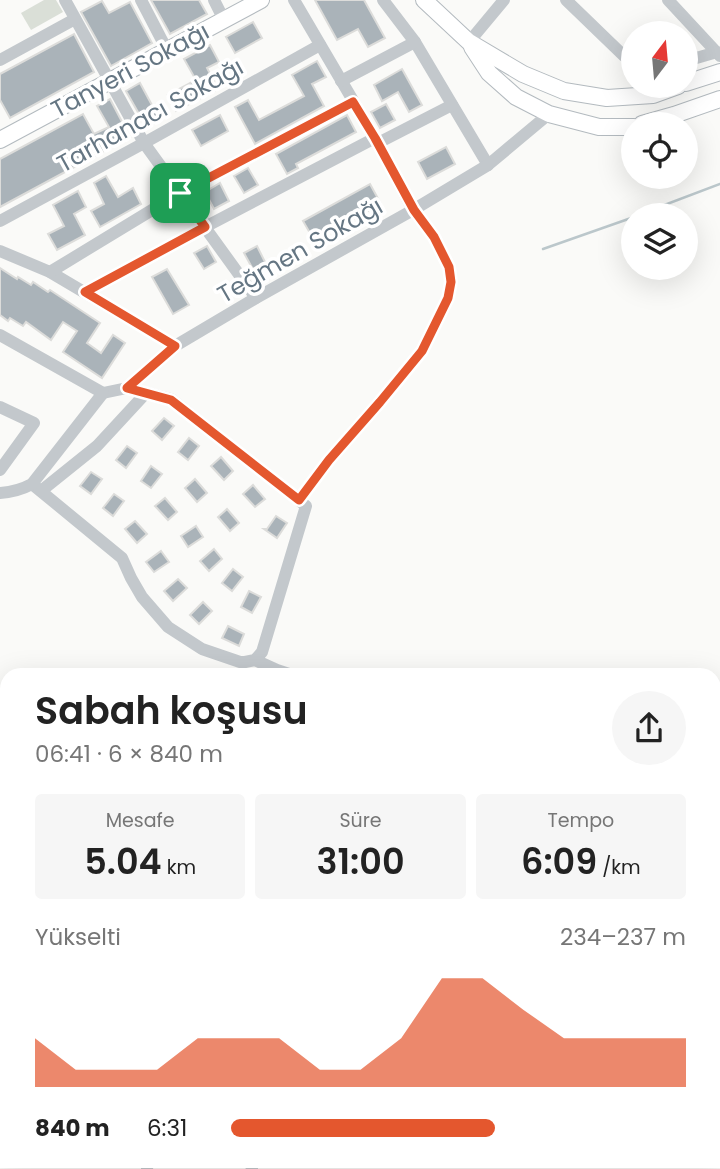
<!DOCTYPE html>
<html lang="tr">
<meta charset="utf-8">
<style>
:root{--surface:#fff;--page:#f6f6f6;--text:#222;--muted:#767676;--accent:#e4572e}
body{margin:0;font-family:Poppins,sans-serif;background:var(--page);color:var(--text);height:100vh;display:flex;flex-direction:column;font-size:26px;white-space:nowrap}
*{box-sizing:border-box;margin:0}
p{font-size:23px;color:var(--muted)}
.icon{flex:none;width:38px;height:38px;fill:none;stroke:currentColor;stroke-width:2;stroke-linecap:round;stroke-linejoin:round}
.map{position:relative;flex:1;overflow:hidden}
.drawer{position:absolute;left:0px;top:668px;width:721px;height:500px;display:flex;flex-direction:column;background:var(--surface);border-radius:21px 21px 0 0;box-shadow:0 7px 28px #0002}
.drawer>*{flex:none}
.needle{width:46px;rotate:16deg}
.buttons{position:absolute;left:621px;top:21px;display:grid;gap:14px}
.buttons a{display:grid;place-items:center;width:77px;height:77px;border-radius:50%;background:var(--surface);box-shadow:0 7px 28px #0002;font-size:35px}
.pin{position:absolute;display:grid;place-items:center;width:60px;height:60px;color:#fff;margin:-30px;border-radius:14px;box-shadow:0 4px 10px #0006}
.round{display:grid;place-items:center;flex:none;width:74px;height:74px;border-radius:37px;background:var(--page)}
.overview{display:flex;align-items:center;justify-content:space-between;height:119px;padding:0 35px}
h1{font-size:38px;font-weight:600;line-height:52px}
.figures{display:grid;grid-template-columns:repeat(3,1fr);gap:10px;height:119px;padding:7px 35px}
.figures div{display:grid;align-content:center;border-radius:7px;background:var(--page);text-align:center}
.figures b{font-size:35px;font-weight:600}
.figures small{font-size:19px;font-weight:400}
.figures p{font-size:19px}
.chart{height:196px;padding:14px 35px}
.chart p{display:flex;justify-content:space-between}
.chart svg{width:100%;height:126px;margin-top:7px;fill:var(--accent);opacity:.7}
ul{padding:0 35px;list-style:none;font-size:23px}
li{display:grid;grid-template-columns:112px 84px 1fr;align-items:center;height:52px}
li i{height:18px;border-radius:9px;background:var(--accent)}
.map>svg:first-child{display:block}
.green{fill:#dadfd7}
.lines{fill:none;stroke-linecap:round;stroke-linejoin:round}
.stream{stroke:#bbc7cb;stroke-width:2.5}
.building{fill:#aab3b9;stroke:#dcdcda;stroke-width:2}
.secondary-casing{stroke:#b3babf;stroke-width:18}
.street{stroke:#c3c8cc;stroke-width:12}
.secondary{stroke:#fff;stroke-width:16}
.route-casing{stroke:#fff;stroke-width:14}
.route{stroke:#e4572e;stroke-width:9}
.labels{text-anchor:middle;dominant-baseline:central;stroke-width:7;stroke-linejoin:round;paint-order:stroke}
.street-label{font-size:24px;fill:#657683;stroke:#fff}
</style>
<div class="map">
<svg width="720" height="1169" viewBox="0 0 720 1169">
<rect width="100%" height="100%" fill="#fafaf8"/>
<polygon class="green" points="44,0 56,0 63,12 31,30 21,13"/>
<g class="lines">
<g class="stream">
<polyline points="638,215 720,184"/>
<polyline points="543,249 634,217"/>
</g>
</g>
<g class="building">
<polygon points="151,0 199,0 207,14 170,34"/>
<polygon points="315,0 364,0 385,38 368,47 358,29 337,40"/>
<polygon points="102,1 109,13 130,2 152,43 111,66 81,12"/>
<polygon points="253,22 262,38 235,53 226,37"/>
<polygon points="74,34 94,72 10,118 0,100 0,74"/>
<polygon points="210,45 219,62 207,68 218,89 176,111 168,95 196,80 184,59"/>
<polygon points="317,61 326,77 312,84 324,106 255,144 235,107 248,100 259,120 304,96 292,75"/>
<polygon points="402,69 422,105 409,112 398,92 382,101 374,85"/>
<polygon points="140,83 160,120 147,128 126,91"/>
<polygon points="110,99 130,137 0,207 0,159 83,114 94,134 109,127 97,106"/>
<polygon points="386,104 395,120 380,128 371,112"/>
<polygon points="220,115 228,131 201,146 192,130"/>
<polygon points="347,115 356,132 296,164 298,168 287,174 276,154"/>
<polygon points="446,147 455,164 427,179 418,162"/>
<polygon points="248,168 258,185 244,193 234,176"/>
<polygon points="106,176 118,197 133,188 141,204 100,227 91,211 104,204 94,183"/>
<polygon points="220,183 229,201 214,209 205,192"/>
<polygon points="370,184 381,204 314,240 303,221"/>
<polygon points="78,191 86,207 74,214 85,235 57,250 48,234 64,226 53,205"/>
<polygon points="207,246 216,262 204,269 194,253"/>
<polygon points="257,246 267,266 255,273 244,253"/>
<polygon points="0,268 17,279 18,277 31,285 33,282 48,292 50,290 100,323 87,343 101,353 113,335 125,343 102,378 63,352 77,331 63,322 51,340 26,322 23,326 10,318 8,321 0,315"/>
<polygon points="167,269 189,305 173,314 152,277"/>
<polygon points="164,418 174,426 162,440 152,431"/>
<polygon points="189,438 199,446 188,460 178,452"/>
<polygon points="127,446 137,453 126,468 116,460"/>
<polygon points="221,457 233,471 224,480 211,466"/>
<polygon points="151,466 162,474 151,488 141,481"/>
<polygon points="91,472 102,479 91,494 80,486"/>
<polygon points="195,479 207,493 197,502 185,488"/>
<polygon points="253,485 265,499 255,507 243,494"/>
<polygon points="114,494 124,501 113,516 103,508"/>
<polygon points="165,498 177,512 168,520 155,506"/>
<polygon points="227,509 239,523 230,531 218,517"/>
<polygon points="276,516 287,523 277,538 264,529 267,529"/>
<polygon points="135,521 147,534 137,543 125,529"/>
<polygon points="196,526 203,537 188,547 181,536"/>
<polygon points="214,549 222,559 209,571 200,561"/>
<polygon points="161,551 169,562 154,572 146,562"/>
<polygon points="233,569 243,577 232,591 222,583"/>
<polygon points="178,579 187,588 173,601 164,591"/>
<polygon points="249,591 261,597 252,613 241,607"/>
<polygon points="203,602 212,611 199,624 190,615"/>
<polygon points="228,626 244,634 239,646 222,638"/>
</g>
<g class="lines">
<defs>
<g id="secondary">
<polyline points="424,0 469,42 523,74 564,91 607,98 653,95 678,86"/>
<polyline points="472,47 489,73 516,97 549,114 599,127 634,127"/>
<polyline points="686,83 720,72"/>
<polyline points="642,124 674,115 720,99"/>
<polyline points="0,140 261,0"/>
</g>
</defs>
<use href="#secondary" class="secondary-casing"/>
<g class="street">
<polyline points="65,0 144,143 256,298"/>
<polyline points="141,0 167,50"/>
<polyline points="214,0 224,20"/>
<polyline points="294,0 375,138 413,210 434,237 449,267 451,282 448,298 422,351 380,402 329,460 299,500"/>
<polyline points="383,0 415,42 488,165"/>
<polyline points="566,0 624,56 634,61"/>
<polyline points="668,0 720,56"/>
<polyline points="469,42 504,0"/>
<polyline points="0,60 75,19"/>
<polyline points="686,61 717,52"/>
<polyline points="341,81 415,42"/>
<polyline points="378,143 452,105"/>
<polyline points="0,221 144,143 320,45"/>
<polyline points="0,251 50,272 175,346"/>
<polyline points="50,272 180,193 353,102"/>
<polyline points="85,292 205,227 375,138"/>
<polyline points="0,335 103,393"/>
<polyline points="103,393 127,388 175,346 256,298 413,210 488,165 549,114"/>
<polyline points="0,407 34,423 0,470"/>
<polyline points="32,484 122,558 131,578 142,597 168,627 202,649 240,662 245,662 255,660 262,652 306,506 171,399 127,388"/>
<polyline points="41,491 97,446 146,393"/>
<path d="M0 493C13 492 21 490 32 484L103 393"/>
<polyline points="255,660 277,670 295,676"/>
<polyline points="0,891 7,896"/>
<polyline points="0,915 7,907"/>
<polyline points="714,1056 720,1031"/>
<polyline points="714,1082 720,1093"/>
<polyline points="250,1162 252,1169"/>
<polyline points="147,1169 148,1162"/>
</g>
<use href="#secondary" class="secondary"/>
</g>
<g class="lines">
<defs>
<polygon id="route" points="353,102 375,138 414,210 434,237 449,267 451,282 448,298 422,351 380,402 329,460 299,500 171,400 127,388 175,346 85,292 205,227 180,193"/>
</defs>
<use href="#route" class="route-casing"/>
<use href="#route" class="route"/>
</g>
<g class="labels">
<g class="street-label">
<text transform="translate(130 70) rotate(-28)">Tanyeri Sokağı</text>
<text transform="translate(150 115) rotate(-29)">Tarhanacı Sokağı</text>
<text transform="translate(300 250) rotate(-30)">Teğmen Sokağı</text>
</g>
</g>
</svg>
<div class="buttons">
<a><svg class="needle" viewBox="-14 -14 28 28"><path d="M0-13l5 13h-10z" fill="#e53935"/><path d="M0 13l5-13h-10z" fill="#767676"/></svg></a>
<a><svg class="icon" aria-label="locate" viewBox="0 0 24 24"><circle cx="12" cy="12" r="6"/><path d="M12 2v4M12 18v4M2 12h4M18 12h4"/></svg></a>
<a><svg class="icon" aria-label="layers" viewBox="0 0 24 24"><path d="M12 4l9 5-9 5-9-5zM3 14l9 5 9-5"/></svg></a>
</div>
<div class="pin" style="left:180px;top:193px;background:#1e9e55"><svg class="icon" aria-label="arrive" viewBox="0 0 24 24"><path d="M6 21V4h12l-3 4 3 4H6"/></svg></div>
<section class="drawer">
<div class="overview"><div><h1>Sabah koşusu</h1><p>06:41 · 6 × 840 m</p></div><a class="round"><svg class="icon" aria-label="share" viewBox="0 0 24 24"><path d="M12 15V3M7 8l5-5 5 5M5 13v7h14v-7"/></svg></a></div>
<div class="figures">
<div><p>Mesafe</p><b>5.04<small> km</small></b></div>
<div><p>Süre</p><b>31:00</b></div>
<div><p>Tempo</p><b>6:09<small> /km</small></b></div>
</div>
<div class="chart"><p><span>Yükselti</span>234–237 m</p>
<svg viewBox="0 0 160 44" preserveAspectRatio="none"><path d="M0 44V27L10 38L20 38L30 38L40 27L50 27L60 27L70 38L80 38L90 27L100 6L110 6L120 17L130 27L140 27L150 27L160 27V44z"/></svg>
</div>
<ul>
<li><b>840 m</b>6:31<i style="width:58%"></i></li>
</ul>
</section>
</div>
